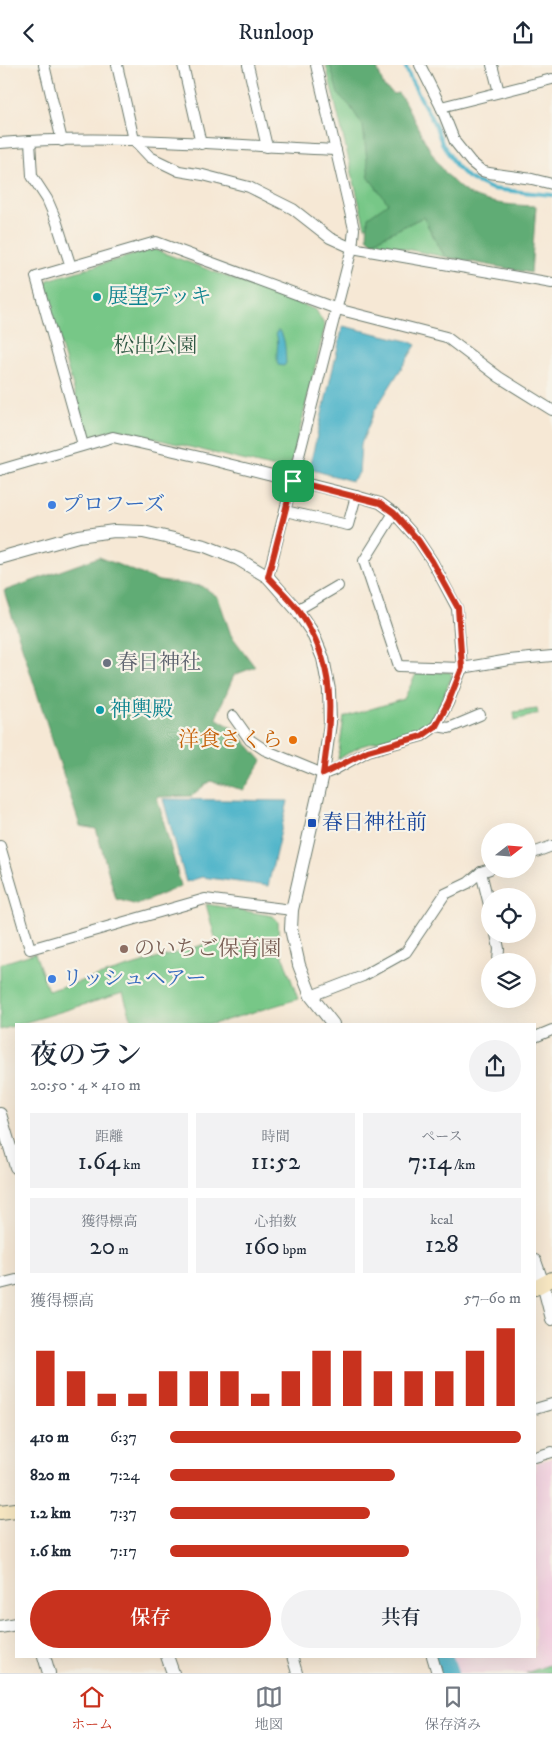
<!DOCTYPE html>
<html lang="ja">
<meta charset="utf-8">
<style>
:root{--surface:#fff;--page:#f2f2f3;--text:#1f2937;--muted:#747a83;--line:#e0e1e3;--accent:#c8321e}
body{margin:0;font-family:"IM FELL DW Pica","Noto Serif JP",serif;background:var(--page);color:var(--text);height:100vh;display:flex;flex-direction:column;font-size:19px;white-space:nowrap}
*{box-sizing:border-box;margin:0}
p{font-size:16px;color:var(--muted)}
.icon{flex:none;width:28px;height:28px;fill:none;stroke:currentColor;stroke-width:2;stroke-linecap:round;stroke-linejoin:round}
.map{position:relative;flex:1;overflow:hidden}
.sheet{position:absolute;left:15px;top:958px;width:521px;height:635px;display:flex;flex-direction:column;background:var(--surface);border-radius:0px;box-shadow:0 5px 20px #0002}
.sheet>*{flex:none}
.needle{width:32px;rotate:73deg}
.tools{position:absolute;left:481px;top:758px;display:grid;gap:10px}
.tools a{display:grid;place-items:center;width:55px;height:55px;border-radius:50%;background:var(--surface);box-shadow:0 5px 20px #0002;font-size:25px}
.pin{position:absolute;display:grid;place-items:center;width:42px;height:42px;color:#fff;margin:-21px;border-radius:10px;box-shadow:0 2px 8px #0006}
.round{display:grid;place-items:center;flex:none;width:52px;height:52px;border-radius:26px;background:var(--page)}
.summary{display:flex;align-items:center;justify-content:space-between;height:85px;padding:0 15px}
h1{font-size:28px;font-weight:600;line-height:38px}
.figures{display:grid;grid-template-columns:repeat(3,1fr);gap:8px;height:85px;padding:5px 15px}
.figures div{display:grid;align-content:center;border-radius:0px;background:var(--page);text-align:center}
.figures b{font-size:25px;font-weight:600}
.figures small{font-size:14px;font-weight:400}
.figures p{font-size:14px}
.chart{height:140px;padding:10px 15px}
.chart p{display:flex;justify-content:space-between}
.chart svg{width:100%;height:90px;margin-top:5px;stroke:var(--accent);stroke-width:6}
.action{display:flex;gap:10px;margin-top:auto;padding:10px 15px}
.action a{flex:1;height:58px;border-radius:30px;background:var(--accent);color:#fff;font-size:20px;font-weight:600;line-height:58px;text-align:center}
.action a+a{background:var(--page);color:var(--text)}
ul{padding:0 15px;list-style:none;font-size:16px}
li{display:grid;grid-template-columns:80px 60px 1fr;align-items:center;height:38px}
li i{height:12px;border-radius:6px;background:var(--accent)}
header{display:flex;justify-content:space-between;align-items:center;height:65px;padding:0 15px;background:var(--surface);font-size:22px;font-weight:600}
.menu{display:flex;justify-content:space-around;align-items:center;height:70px;border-top:1px solid var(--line);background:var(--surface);font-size:14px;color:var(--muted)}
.menu a{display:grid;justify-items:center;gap:2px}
.menu .active{color:var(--accent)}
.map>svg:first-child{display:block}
.built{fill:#f3cfe0}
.green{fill:#77c787;stroke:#4b825e}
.forest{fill:#61ac74;stroke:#407454}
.water{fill:#4bb3c9;stroke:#35787e}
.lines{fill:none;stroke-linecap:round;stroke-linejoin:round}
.stream{stroke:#4bb3c9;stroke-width:4}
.river{stroke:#4bb3c9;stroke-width:22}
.minor-casing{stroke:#6a796c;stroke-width:12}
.tertiary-casing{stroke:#6a796c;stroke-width:14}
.secondary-casing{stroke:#6a796c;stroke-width:16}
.minor{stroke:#fff;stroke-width:10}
.tertiary{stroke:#fff;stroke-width:12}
.secondary{stroke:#f8e8c3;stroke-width:14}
.route-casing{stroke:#fff;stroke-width:10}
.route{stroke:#c8321e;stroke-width:6}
.culture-dot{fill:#0f9aa8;stroke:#f7f3e8;stroke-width:2}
.shop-dot{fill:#3f7fe0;stroke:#f7f3e8;stroke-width:2}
.worship-dot{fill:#6b7280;stroke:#f7f3e8;stroke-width:2}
.food-dot{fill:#e8710a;stroke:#f7f3e8;stroke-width:2}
.transit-dot{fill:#1a4fb4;stroke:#f7f3e8;stroke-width:2}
.education-dot{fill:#8d6e63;stroke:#f7f3e8;stroke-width:2}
.labels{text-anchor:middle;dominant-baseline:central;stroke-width:4.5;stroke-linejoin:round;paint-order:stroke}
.culture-label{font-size:21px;fill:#0d838f;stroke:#f7f3e8;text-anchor:start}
.park-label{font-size:21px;fill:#315945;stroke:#f7f3e8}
.shop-label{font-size:21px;fill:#366cbe;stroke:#f7f3e8;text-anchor:start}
.worship-label{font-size:21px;fill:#5b616d;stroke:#f7f3e8;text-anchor:start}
.food-label{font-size:21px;fill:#c56008;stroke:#f7f3e8;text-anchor:end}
.transit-label{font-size:21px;fill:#164399;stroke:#f7f3e8;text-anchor:start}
.education-label{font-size:21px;fill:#785e54;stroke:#f7f3e8;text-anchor:start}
</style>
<header><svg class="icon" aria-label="back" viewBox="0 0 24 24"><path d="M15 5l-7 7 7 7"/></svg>Runloop<svg class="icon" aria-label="share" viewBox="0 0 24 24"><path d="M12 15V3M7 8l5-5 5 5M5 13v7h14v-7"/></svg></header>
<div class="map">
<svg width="552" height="1608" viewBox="0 0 552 1608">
<rect width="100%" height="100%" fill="#f7f3e8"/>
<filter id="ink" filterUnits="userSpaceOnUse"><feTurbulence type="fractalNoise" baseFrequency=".02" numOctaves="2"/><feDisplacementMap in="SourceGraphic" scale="10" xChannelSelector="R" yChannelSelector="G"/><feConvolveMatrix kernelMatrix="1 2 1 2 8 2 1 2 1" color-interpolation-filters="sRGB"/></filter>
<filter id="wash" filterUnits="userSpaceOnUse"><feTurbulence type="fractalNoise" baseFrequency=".0096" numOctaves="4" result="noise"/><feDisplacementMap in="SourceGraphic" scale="20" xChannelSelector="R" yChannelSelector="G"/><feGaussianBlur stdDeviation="1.12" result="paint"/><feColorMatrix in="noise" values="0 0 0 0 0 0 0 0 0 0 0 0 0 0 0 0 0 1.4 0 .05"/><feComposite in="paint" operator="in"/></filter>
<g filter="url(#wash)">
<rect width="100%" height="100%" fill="#f6e8d5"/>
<polygon class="built" points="552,1393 552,1608 450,1608 444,1591 535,1591 535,1398"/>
<g class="green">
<polygon points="326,0 354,0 405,152 365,162"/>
<polygon points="423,152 445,192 372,177"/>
<polygon points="153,184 316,245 325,261 291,401 283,405 116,364 92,371 86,366 44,223 48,215"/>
<polygon points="417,607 450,607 452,611 440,639 430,655 419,664 361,681 338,694 344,652 404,634"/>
<polygon points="537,644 538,649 515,655 514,647"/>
<polygon points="206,839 273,851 278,856 279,880 298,934 213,959 133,959 123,928 0,965 0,899 35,888 48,926 216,876"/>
<polygon points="552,1599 552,1608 526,1608"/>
</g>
<g class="forest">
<path d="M330 0H376L384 22 394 29 398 28 403 34C421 66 442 121 478 133 497 140 517 140 536 141L531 208 445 192 423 152 372 177 367 172 368 152 388 138 369 113 363 61 350 41 338 29Z"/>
<polygon points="99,492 159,516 202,521 218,532 231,570 255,602 234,610 216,653 234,664 262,696 244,725 210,716 191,731 157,732 181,821 137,840 116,834 96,764 80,761 4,526"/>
</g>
<g class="water">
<polygon points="343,261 408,276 416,280 375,345 361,379 359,408 352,416 309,404"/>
<path d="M277 266H280C286 275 285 287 286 298L284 301 278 300C275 289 280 279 276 268Z"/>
<polygon points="163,734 288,736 268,821 202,812 186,817"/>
</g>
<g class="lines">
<polyline class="stream" points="405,0 411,15 436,62 442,78 456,101 468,113 492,124 552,130"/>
<polyline class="river" points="441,1591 447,1608"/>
</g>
</g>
<g filter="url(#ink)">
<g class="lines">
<defs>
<g id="minor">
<polyline points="44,0 62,76"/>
<polyline points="117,0 134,75 150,92 179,106 203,110 249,122 293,144 330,173 352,183 552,218"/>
<polyline points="183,0 201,79"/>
<polyline points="248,0 267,82"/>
<polyline points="420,0 441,42 455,77 471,97 482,106 489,108 532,114 552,119"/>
<polyline points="492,0 499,27"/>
<polyline points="441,42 552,14"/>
<polyline points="30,76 32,111 47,134 56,155 71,202"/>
<path d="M0 78C111 69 225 80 336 85"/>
<polyline points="83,380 36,212 156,177 337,244 446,272 499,312 552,345"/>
<polyline points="0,405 113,372 200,392 356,431 380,438 394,448 418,475 432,496 457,543 462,603 448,638 436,661 422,671 368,686 334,705 323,709 265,685 250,675 233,651"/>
<polyline points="285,446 348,460 356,431"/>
<polyline points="394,448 364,496 399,601 462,603 509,595 552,591"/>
<polyline points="268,512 352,183 354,164 316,0"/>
<polyline points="297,545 338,521"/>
<polyline points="436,661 449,663 480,650"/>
<polyline points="0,781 30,884 205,834 292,845"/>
<polyline points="528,790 552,781"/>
<polyline points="481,807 490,844"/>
<polyline points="496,869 499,884 498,896"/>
<polyline points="311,931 363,911 406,887 445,829 468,818 481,807 490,804"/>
<polyline points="535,972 552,965"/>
<polyline points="0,1219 16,1215"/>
<polyline points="535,1344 552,1339"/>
<polyline points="535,1392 552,1387"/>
<polyline points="292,1591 297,1608"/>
<polyline points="432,1591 437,1608"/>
</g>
<g id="tertiary">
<polyline points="0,493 78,471 114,466 143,467 205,481 238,494 268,512 297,545 312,567 323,593 329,625 330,658 323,709 292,845 291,864 299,900 311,931 333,959"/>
<polyline points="0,1049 16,1102"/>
<polyline points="535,1196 543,1219 552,1254"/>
<polyline points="0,1562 16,1559"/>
<polyline points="44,1591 49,1608"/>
<polyline points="167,1591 173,1608"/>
</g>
<g id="secondary">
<polyline points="535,1223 552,1214"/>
<polyline points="0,1447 16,1445"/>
</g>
</defs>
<use href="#minor" class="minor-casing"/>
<use href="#tertiary" class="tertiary-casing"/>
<use href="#secondary" class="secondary-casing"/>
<use href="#minor" class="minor"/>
<use href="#tertiary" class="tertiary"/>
<use href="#secondary" class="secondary"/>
</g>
</g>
<g class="lines" filter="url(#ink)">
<defs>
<path id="route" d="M293 416 380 438 394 448 418 475 432 496 458 543 462 603 448 638 436 661 422 671 368 686 323 709C332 646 337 601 299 546 290 534 278 523 268 512Z"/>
</defs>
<use href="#route" class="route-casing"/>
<use href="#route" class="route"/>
</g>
<g class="culture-dot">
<circle cx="97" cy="232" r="5"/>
<circle cx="100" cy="645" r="5"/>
</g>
<g class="shop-dot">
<circle cx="52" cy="440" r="5"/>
<circle cx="52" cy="914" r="5"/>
</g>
<circle class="worship-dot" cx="107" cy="598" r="5"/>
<circle class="food-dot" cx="293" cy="675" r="5"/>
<rect class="transit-dot" x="307" y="753" width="10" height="10" rx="2.5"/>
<circle class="education-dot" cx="124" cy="884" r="5"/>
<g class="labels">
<g class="culture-label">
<text x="107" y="232">展望デッキ</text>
<text x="110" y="645">神輿殿</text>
</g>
<g class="park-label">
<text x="155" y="281">松出公園</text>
</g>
<g class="shop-label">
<text x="62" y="440">プロフーズ</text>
<text x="62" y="914">リッシュヘアー</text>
</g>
<g class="worship-label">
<text x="117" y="598">春日神社</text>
</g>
<g class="food-label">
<text x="283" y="675">洋食さくら</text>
</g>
<g class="transit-label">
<text x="322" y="758">春日神社前</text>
</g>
<g class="education-label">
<text x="134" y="884">のいちご保育園</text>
</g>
</g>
</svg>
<div class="tools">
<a><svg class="needle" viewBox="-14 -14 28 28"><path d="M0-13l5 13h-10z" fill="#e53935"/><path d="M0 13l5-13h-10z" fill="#747a83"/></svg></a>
<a><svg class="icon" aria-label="locate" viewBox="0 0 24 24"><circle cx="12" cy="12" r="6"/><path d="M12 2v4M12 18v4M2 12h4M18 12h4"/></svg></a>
<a><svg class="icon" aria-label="layers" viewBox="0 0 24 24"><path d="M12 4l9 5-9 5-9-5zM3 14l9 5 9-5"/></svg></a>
</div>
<div class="pin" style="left:293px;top:416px;background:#1e9e55"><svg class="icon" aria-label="arrive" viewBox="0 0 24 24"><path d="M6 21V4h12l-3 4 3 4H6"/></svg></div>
<section class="sheet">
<div class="summary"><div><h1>夜のラン</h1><p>20:50 · 4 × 410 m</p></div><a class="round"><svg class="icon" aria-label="share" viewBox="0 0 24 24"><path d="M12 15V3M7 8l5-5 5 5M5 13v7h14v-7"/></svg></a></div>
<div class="figures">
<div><p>距離</p><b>1.64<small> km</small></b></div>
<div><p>時間</p><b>11:52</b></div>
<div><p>ペース</p><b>7:14<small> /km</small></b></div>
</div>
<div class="figures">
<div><p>獲得標高</p><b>20<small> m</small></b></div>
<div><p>心拍数</p><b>160<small> bpm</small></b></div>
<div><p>kcal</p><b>128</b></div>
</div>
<div class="chart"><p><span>獲得標高</span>57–60 m</p>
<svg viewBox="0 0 160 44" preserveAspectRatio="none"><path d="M5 44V17M15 44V27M25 44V38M35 44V38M45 44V27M55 44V27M65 44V27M75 44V38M85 44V27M95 44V17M105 44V17M115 44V27M125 44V27M135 44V27M145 44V17M155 44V6"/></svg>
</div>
<ul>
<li><b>410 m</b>6:37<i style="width:100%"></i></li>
<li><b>820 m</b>7:24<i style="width:64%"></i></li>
<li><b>1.2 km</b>7:37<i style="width:57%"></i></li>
<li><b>1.6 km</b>7:17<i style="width:68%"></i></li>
</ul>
<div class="action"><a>保存</a><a>共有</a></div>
</section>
</div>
<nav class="menu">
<a class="active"><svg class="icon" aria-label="home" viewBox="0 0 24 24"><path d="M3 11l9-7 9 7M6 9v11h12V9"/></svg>ホーム</a>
<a><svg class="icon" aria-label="map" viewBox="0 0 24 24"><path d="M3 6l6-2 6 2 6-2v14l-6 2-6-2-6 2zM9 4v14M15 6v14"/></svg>地図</a>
<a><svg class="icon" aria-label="saved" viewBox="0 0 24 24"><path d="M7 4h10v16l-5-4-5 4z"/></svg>保存済み</a>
</nav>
